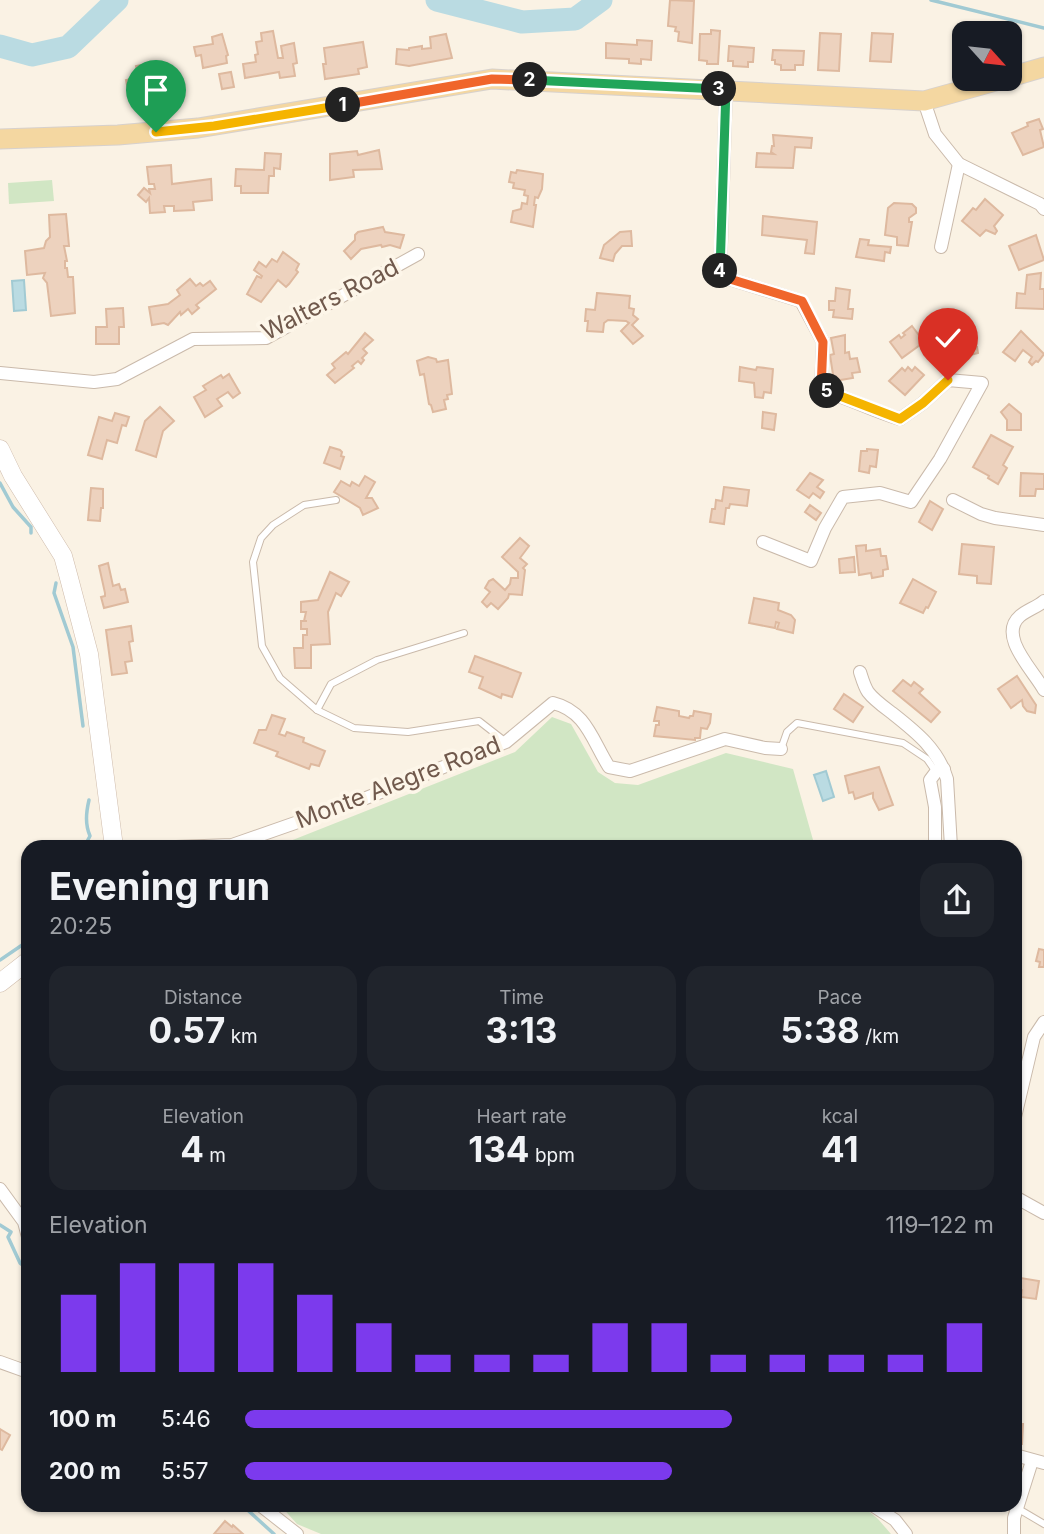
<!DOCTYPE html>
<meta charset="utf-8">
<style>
:root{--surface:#171b24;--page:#20242c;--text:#f1f3f6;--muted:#9ea1a6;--accent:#7c3aed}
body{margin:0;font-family:Inter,sans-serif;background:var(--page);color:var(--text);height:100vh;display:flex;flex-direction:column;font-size:26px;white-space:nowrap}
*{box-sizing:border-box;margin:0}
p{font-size:23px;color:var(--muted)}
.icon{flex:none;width:38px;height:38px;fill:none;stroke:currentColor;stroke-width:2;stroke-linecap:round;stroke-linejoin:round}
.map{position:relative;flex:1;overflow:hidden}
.panel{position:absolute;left:21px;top:840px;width:1001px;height:672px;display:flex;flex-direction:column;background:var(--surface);border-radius:21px;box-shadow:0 2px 5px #0004}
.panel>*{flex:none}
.needle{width:46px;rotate:117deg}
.fabs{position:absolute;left:952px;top:21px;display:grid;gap:14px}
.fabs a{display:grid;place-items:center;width:70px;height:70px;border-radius:14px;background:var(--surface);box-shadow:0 2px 5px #0004;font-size:35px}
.pin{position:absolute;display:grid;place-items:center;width:60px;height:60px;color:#fff;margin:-72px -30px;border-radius:50% 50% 50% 0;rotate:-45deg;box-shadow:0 0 7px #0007}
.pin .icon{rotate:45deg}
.km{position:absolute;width:35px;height:35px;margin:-18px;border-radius:50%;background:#222;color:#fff;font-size:19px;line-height:35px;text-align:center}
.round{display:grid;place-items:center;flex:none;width:74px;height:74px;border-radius:21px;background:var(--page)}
.summary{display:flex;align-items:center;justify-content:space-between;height:119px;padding:0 28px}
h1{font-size:38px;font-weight:700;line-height:52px}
.stats{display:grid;grid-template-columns:repeat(3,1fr);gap:10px;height:119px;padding:7px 28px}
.stats div{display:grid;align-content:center;border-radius:18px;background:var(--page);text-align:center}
.stats b{font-size:35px;font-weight:700}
.stats small{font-size:19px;font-weight:400}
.stats p{font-size:19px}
.chart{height:196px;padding:14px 28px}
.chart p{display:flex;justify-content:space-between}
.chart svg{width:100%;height:126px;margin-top:7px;stroke:var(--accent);stroke-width:6}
ul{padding:0 28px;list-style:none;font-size:23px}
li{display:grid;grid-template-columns:112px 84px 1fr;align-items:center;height:52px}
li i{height:18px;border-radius:9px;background:var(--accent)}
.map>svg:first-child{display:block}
.green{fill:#d1e6c4}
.water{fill:#badbe2;stroke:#a1cad3;stroke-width:2}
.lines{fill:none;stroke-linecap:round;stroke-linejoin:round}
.stream{stroke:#a1cad3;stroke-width:3.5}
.river{stroke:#badbe2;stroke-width:23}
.building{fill:#edd2be;stroke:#deb99f;stroke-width:2}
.lane-casing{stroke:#cabaab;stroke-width:8}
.street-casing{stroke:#cabaab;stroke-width:14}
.secondary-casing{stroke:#cfbcac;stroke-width:19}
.primary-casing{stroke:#d7d1cd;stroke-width:21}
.lane{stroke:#fff;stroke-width:6}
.street{stroke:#fff;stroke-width:12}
.secondary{stroke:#fff;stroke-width:18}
.primary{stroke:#f4d7a1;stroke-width:19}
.split-1-casing{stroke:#fff;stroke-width:14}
.split-2-casing{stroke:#fff;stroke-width:14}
.split-3-casing{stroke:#fff;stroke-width:14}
.split-4-casing{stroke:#fff;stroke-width:14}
.split-5-casing{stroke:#fff;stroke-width:14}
.split-6-casing{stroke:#fff;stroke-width:14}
.split-1{stroke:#f5b400;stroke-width:9}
.split-2{stroke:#f0652b;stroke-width:9}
.split-3{stroke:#22a559;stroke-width:9}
.split-4{stroke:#22a559;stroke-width:9}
.split-5{stroke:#f0652b;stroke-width:9}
.split-6{stroke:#f5b400;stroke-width:9}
.labels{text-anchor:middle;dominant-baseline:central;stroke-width:7;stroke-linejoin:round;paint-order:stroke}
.street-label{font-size:24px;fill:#70594c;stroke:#fdf6e9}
</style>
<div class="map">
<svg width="1044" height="1534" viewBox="0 0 1044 1534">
<rect width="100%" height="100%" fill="#faf2e4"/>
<g class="green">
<polygon points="52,180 54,201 9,204 8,183"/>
<polygon points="552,717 571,724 598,772 615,783 638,785 726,753 793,769 815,847 275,847 515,752"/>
<polygon points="280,1505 861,1505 878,1519 891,1534 321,1534 297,1524"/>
</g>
<g class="water">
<polygon points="24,280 26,310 14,311 12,281"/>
<polygon points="826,771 834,797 823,801 814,775"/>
</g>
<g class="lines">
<g class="stream">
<polyline points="931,0 1044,28"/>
<polyline points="0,483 13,507 31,527 31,533"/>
<polyline points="56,583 54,593 73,647 83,726"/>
<path d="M84 847 90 836C85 824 86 813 89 800"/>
<polyline points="0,960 28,941"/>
<polyline points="0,1225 11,1232 8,1237 20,1263 28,1269"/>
<polyline points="242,1505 274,1534"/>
</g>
<g class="river">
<polyline points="437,0 522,22 575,19 601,0"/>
<polyline points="0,46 32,55 68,47 117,0"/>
</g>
</g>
<g class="building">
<polygon points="670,0 694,1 692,43 678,41 679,32 675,31 676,27 668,26"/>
<polygon points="711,30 720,31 718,64 707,64 707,61 699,60 700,34 711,34"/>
<polygon points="273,31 278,58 283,58 281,46 294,43 297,63 293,64 295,76 280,78 279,72 245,78 243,64 256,62 255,55 258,54 256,42 262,41 261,33"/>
<polygon points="820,33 841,34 839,71 818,70"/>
<polygon points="872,33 893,34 891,62 870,61"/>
<polygon points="222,34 228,55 226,56 227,63 203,68 201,55 196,56 194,47 213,44 212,37"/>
<polygon points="446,34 452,58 409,66 396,64 397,49 409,50 409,48 422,46 422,49 431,48 430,37"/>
<polygon points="637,40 652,41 651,60 641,59 641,64 629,63 629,59 606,58 606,43 637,45"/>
<polygon points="363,42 367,67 358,69 359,74 325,79 323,64 326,64 324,48"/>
<polygon points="729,46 754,48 753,62 748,62 748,67 733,66 733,61 728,61"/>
<polygon points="773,50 804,51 803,65 795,65 795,70 781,70 781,65 775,64 775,60 772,60"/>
<polygon points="152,63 153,67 167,64 171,85 144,89 145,94 129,96 126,80 138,78 136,66"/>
<polygon points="231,72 234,87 222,89 219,74"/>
<polygon points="1039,119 1043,129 1040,130 1044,147 1023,155 1012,133 1028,126 1027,123"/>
<polygon points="773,135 812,138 811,148 795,147 793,168 756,167 757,153 774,154 771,152 772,146 774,146"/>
<polygon points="379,150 382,169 353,170 354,177 330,180 330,154 357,151 358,155"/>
<polygon points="265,153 281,154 280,169 274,168 274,176 269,176 268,193 241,193 241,186 235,186 236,169 264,170"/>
<polygon points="171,165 172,184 211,179 212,200 193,202 194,210 174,211 174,206 164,206 165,212 150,213 149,198 146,202 138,195 144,188 150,193 149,189 155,189 154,184 149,184 147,167"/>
<polygon points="517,170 543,174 542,189 538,198 535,197 534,205 536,205 533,227 511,222 513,211 521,209 522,203 527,204 528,196 524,195 525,190 513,188 514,183 509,182 511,172 516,173"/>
<polygon points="985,199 1003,215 994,226 997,231 995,234 986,230 980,236 962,221 973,208 976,210"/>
<polygon points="894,203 912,204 916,208 916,213 909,218 909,222 912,222 908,246 897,245 897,237 885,235 888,208"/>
<polygon points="66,214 69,246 64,246 67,261 65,261 65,268 67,268 68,277 73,277 75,313 51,316 47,283 43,278 45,273 27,275 25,251 44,248 46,241 50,237 49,215"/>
<polygon points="763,216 817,222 814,254 805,253 807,240 762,235"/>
<polygon points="383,227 385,232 404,235 400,248 390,245 382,247 381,245 361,249 351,259 344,251 355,240 355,235 358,232"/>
<polygon points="631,231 632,246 622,246 615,254 613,261 600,258 604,245 620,232"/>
<polygon points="1036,235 1044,260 1019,270 1009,246"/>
<polygon points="860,239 869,240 868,245 891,247 890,253 885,252 884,261 856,257"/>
<polygon points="283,252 299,264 296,270 298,272 289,284 286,287 278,280 261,302 247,294 257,276 261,278 262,276 254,270 259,262 266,267 272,259 277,262"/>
<polygon points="1041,273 1040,289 1044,289 1044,309 1016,308 1017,293 1025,294 1027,275"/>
<polygon points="190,279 196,286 200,283 203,286 210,281 216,289 196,305 199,308 192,314 188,309 181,315 180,312 168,325 164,323 152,325 149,307 168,304 180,295 177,290"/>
<polygon points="836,288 850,290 848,309 853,309 852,319 833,317 834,310 829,310 829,301 835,301"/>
<polygon points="597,293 630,296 629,308 634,309 633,315 638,319 632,325 643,336 633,344 621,331 629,323 626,321 608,320 604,323 603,332 587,331 588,321 585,321 586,309 595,310"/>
<polygon points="123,308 124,327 119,327 119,344 96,344 96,327 107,327 106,309"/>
<polygon points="912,326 924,342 902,358 890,342 899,335 901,338 905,335 903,333"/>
<polygon points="1021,331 1044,354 1038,362 1036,361 1032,365 1029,362 1032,357 1023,350 1015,361 1003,352"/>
<polygon points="365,333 373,340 363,349 367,353 362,358 364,360 361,364 358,361 352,366 354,368 335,383 327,375 335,368 332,364 346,352 348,354"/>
<polygon points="845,335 845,353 849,352 850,359 857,358 860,372 852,373 853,378 834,381 830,355 834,354 831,338"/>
<polygon points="960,345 961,347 969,345 969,349 977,347 978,353 962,357 963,361 953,363 952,359 944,360 943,356 938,357 937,349 942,348 942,351"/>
<polygon points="428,357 436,359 437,362 448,360 452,394 447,395 448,399 444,400 446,409 433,412 431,405 429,404 424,374 420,375 417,361"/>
<polygon points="740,367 756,370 757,367 773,369 771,393 764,392 763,398 755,397 754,383 739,381"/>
<polygon points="908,367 912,371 915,367 924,375 905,395 889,381 902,368 905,371"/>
<polygon points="229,374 240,393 233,398 228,392 217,399 222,406 205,417 194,397 206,390 203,386 221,375 223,378"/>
<polygon points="1009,404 1021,414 1021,430 1007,430 1007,420 1001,412"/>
<polygon points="160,407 174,421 163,431 156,457 136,450 145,421"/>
<polygon points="763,412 776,414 774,430 762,428"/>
<polygon points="115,413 129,417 126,426 122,425 117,443 107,440 102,459 88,455 99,417 112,421"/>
<polygon points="991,435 1013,447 1003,465 1007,468 998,484 988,478 989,476 973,467"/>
<polygon points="330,447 340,450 342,452 341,456 344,457 340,469 324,463"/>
<polygon points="867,449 878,450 876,467 870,466 869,473 859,471 861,451 867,451"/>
<polygon points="810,473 823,480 817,487 824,492 820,498 813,493 809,498 797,490"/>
<polygon points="1021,473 1044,474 1044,489 1036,489 1035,496 1020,496"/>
<polygon points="365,476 375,482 366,498 372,498 378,508 363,515 360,508 334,492 341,481 350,486 352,482 359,486"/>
<polygon points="724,487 749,490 747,506 730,504 729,508 726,508 724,524 710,522 712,509 715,509 716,500 722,501"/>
<polygon points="91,488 103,489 103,508 101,508 100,521 88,520"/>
<polygon points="930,501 943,509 932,530 919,522"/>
<polygon points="810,505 821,513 816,520 805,512"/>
<polygon points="520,538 529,546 520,558 527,564 523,568 525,570 522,595 509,594 508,598 498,609 491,603 487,607 482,602 490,592 485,588 489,581 493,579 505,590 510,584 511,578 518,578 518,572 502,557"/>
<polygon points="962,544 994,547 991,584 977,583 977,576 959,574"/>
<polygon points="866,545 866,551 880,549 881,556 886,556 888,569 883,570 883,576 872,578 871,573 859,575 856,546"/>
<polygon points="854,557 855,572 840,573 839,559"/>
<polygon points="108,563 113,586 119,584 121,590 125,589 128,602 104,608 101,597 105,596 105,593 99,566"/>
<polygon points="330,572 349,582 341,596 336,593 328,612 330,644 311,645 311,668 295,668 294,648 303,648 303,635 307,635 307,629 301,629 301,621 307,621 304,621 306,612 301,612 301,602 318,600"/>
<polygon points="913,579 936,592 928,608 926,607 923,613 900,603"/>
<polygon points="754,598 779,603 778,610 791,615 795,620 793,633 777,629 779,623 776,622 775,628 749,623"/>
<polygon points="131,626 133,641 129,642 132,661 125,662 127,673 112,675 106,630"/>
<polygon points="475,656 521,673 512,697 502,694 501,698 479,688 483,677 469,672"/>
<polygon points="1017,676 1036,705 1035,713 1027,711 1023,706 1022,700 1011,708 998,689"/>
<polygon points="903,680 911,686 914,682 923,689 919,693 940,712 931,722 893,691"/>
<polygon points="844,694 863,707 853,722 834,709"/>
<polygon points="657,707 679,711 679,716 689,718 690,716 693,716 694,711 711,714 710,723 707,729 701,728 700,738 695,738 695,740 654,736 656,725 659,725 659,721 654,721"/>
<polygon points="272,715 285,719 279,734 285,736 287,732 304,738 303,742 325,751 319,766 311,764 309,769 276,756 278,752 254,743 259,730 266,730"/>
<polygon points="879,767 893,805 879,810 873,798 873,793 855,799 853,792 849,793 845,776"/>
<polygon points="1039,949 1044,950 1044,967 1039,967 1040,962 1036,961"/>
<polygon points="1015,1271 1015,1277 1039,1281 1036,1299 1021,1297 1022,1290 1015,1289"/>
<polygon points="1015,1424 1023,1424 1022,1444 1015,1444"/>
<polygon points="0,1429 10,1435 2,1450 0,1449"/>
<polygon points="225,1521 232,1527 233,1525 243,1534 214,1534"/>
</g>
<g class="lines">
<defs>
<g id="lane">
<polyline points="336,500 304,505 273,525 261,538 253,562 262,646 280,678 317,710 354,728 408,732 479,721 506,742"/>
<polyline points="317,710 331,684 377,660 464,633"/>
<polyline points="781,749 787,732 797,723 903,743 927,759 936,772"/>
<polyline points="1017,1508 1044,1524"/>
</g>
<g id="street">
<path d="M726 89 720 276 801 301 823 342 821 390C849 398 873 411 900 419L923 403 948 380 982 383 940 459 911 502 880 493 843 497 825 528 811 561 763 542"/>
<polyline points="924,101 935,134 959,164 1040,204 1044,209"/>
<polyline points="941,247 959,164"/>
<polyline points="0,373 94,382 117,379 193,339 266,338 418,254"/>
<polyline points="953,500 981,514 995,518 1044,525"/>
<path d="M1044 601C1037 607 1027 610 1020 616 997 636 1034 671 1044 690"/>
<path d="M860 672C862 678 864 686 868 692 874 700 884 707 892 713 916 732 938 749 947 779L951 847"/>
<path d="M176 847 232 845 361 800 506 742 553 703C586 711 592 740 609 767L630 771 725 739 765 748 781 749"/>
<polyline points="935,847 935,807 930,780 936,772 944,769"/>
<polyline points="1015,1117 1034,1037 1044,1022"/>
<polyline points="0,1189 24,1222 28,1237"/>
<polyline points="1015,1197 1044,1213"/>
<polyline points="0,1362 28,1372"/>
<polyline points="1015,1455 1044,1463"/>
<polyline points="260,1505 297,1534"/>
<polyline points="872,1505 895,1520 906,1534"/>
<polyline points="1014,1534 1014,1518 1032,1461"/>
</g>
<g id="secondary">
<polyline points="0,449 13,476 63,556 69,578 89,654 114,847"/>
<polyline points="0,983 28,961"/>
</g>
<g id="primary">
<polyline points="1010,77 1044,67"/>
<polyline points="0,139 118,135 198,128 492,79 924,101 1003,79"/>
</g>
</defs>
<use href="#lane" class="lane-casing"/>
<use href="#street" class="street-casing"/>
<use href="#secondary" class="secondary-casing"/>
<use href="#primary" class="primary-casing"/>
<use href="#lane" class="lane"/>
<use href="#street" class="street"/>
<use href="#secondary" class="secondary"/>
<use href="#primary" class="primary"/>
</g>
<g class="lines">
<defs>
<polyline id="split-1" points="156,132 214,126 343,105"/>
<polyline id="split-2" points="343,105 492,79 530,80"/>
<polyline id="split-3" points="530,80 719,89"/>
<polyline id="split-4" points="719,89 726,89 720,271"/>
<polyline id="split-5" points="720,271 720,276 802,301 823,342 821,390 827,391"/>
<polyline id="split-6" points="827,391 900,419 923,403 948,380"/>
</defs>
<use href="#split-1" class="split-1-casing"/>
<use href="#split-2" class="split-2-casing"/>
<use href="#split-3" class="split-3-casing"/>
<use href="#split-4" class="split-4-casing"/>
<use href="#split-5" class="split-5-casing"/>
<use href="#split-6" class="split-6-casing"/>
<use href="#split-1" class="split-1"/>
<use href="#split-2" class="split-2"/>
<use href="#split-3" class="split-3"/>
<use href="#split-4" class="split-4"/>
<use href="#split-5" class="split-5"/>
<use href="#split-6" class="split-6"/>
</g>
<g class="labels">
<g class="street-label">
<text transform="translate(330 299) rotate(-27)">Walters Road</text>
<text transform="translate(398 782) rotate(-21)">Monte Alegre Road</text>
</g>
</g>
</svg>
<div class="fabs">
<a><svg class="needle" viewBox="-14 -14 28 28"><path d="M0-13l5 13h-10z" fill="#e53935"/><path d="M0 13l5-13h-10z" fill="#9ea1a6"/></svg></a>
</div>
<div class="pin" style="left:156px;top:132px;background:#1e9e55"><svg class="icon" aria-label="arrive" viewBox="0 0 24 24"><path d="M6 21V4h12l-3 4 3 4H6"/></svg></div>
<div class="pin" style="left:948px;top:380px;background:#d93025"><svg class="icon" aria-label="check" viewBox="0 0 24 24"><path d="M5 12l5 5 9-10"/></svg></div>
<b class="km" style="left:343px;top:105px">1</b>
<b class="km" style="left:530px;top:80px">2</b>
<b class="km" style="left:719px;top:89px">3</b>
<b class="km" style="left:720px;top:271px">4</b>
<b class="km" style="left:827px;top:391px">5</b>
<section class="panel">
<div class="summary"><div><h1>Evening run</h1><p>20:25</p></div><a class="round"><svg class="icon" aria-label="share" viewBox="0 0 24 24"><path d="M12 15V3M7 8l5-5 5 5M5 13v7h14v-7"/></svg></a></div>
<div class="stats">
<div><p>Distance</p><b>0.57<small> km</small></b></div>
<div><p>Time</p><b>3:13</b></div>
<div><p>Pace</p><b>5:38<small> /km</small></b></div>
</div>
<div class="stats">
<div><p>Elevation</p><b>4<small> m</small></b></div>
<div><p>Heart rate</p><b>134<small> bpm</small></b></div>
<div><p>kcal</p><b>41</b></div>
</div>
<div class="chart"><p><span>Elevation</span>119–122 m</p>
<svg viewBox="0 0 160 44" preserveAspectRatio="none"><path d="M5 44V17M15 44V6M25 44V6M35 44V6M45 44V17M55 44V27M65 44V38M75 44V38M85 44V38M95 44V27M105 44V27M115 44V38M125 44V38M135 44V38M145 44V38M155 44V27"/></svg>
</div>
<ul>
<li><b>100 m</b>5:46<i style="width:65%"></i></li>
<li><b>200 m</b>5:57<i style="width:57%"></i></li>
</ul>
</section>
</div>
